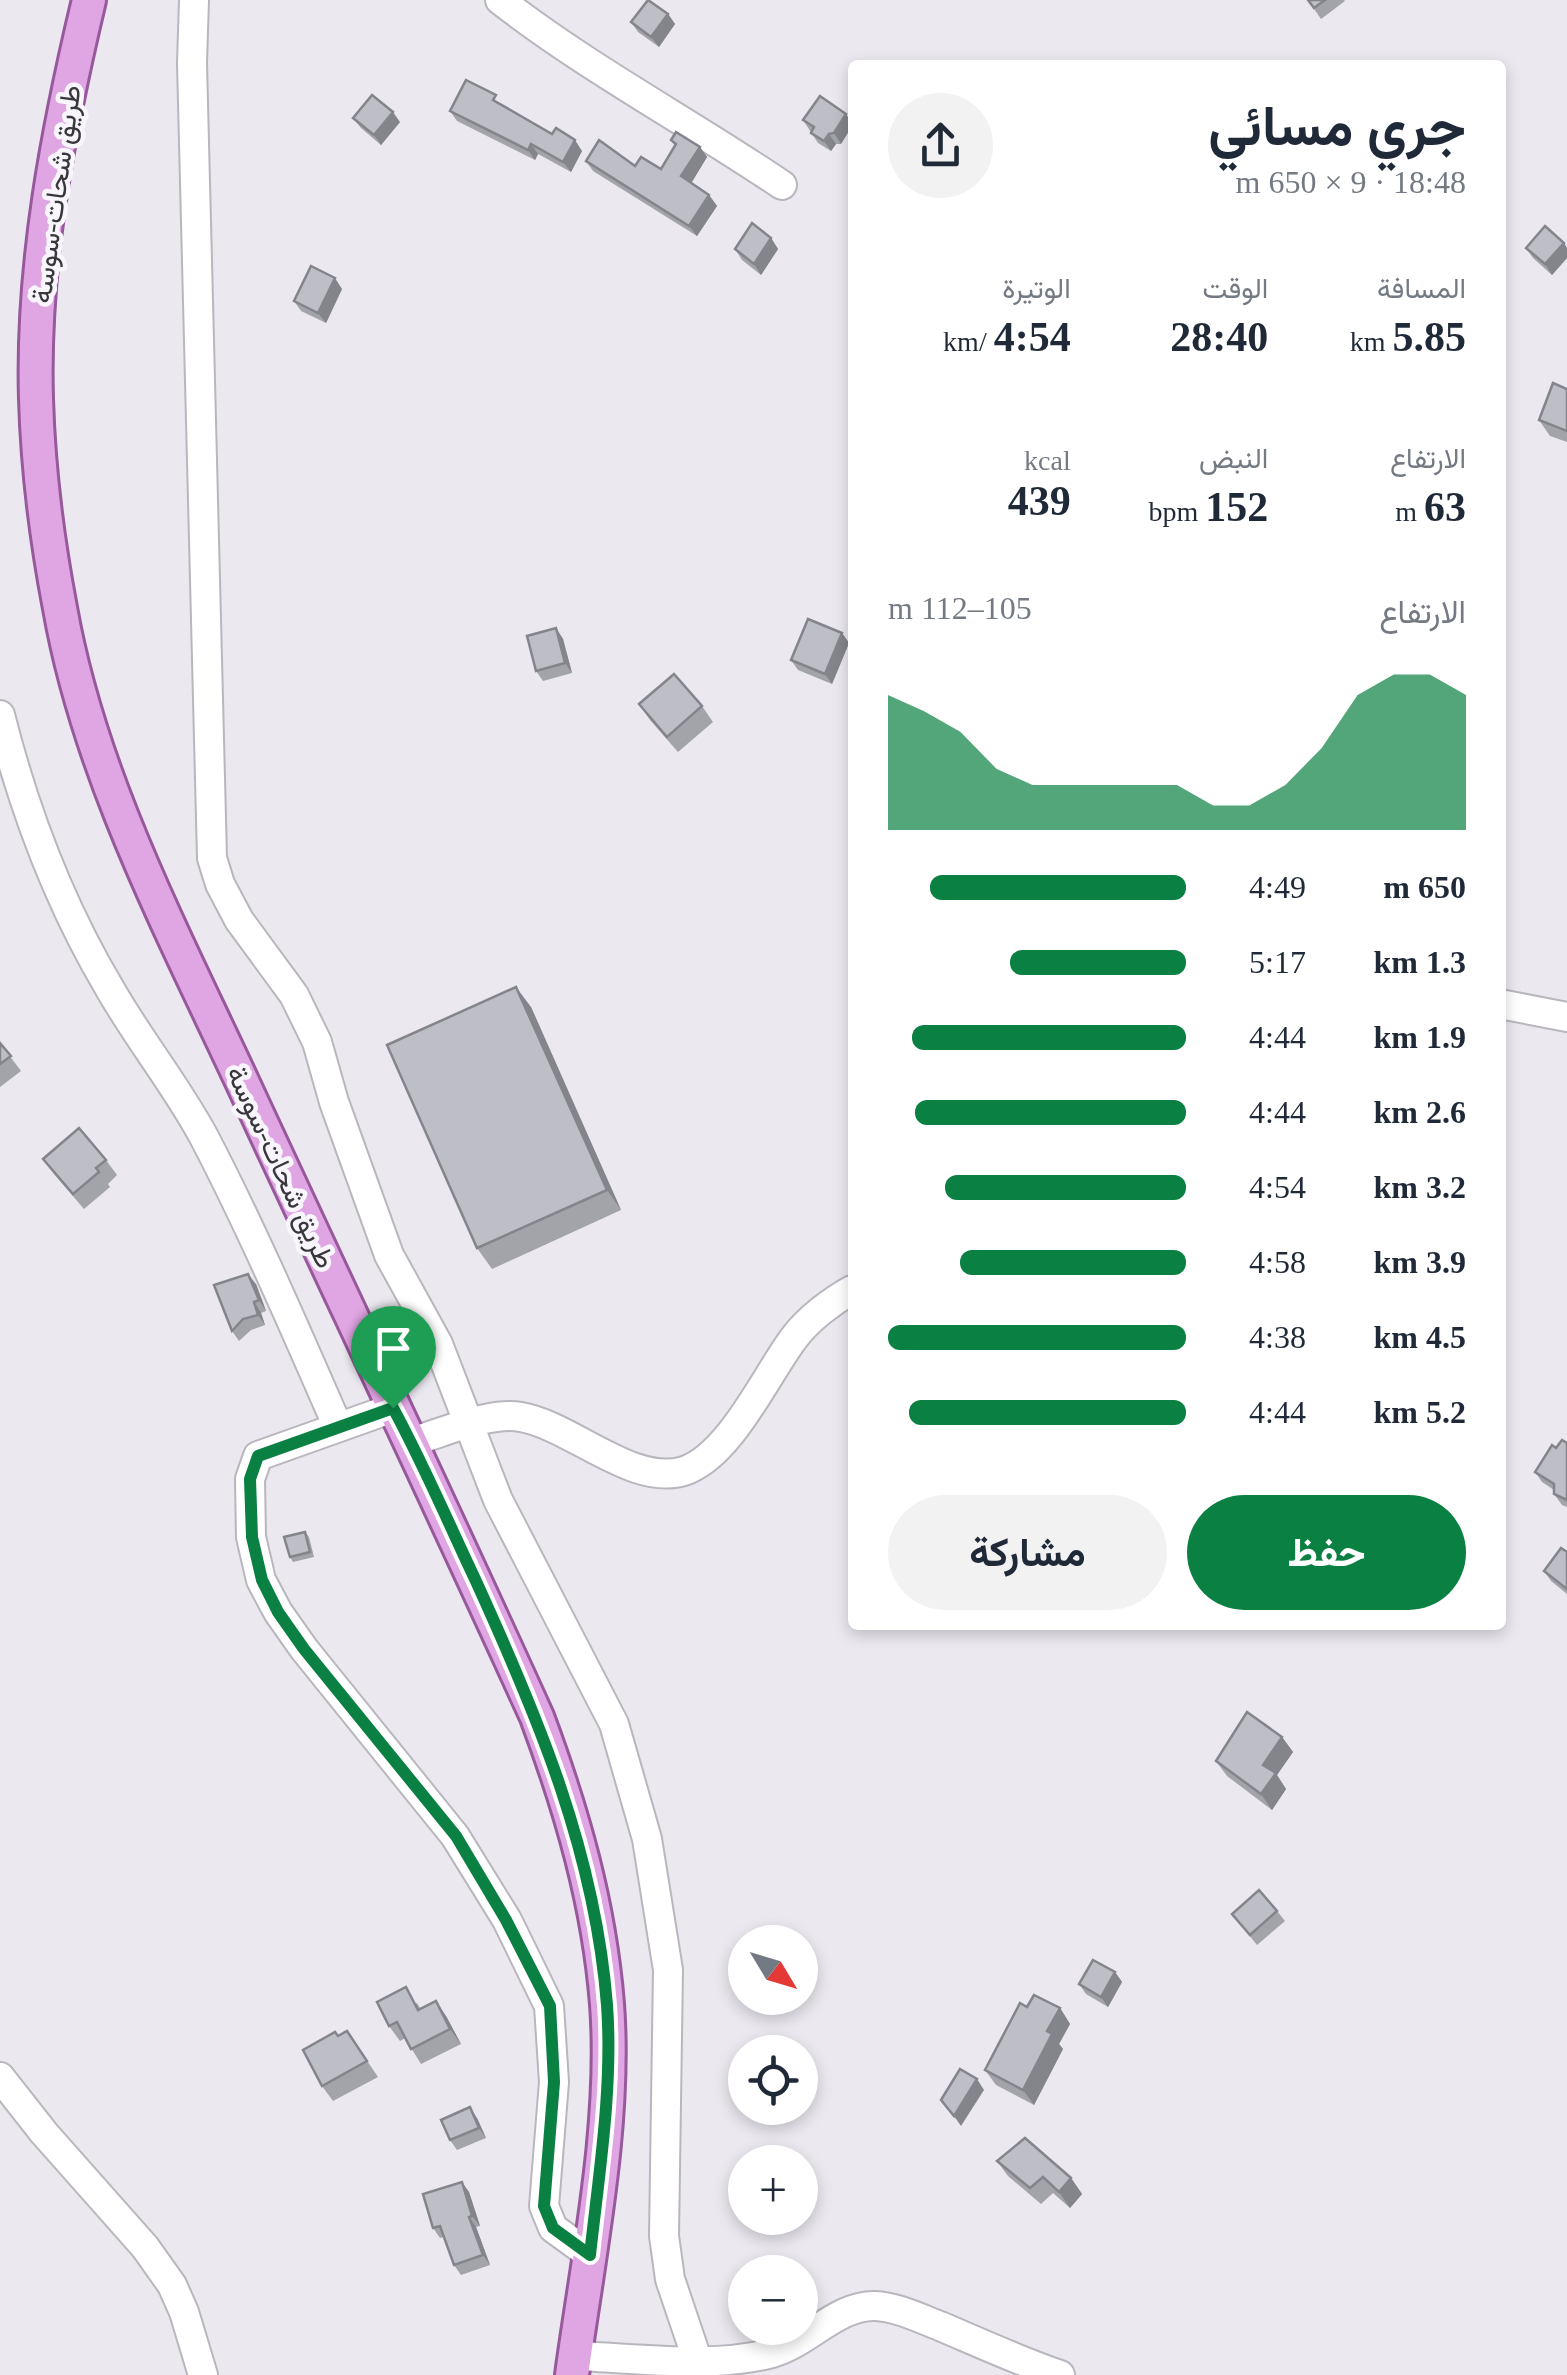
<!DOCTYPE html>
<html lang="ar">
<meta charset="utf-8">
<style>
:root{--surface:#fff;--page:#f2f2f3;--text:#1f2937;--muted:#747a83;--accent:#0b8043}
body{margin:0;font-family:"Times New Roman",Vazirmatn,serif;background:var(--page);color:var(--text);direction:rtl;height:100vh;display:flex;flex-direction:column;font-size:38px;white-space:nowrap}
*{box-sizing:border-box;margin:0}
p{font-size:32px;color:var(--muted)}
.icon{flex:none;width:55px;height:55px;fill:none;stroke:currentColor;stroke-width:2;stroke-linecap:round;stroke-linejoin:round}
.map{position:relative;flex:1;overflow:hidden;direction:ltr}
.sheet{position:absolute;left:848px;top:60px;width:658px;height:1570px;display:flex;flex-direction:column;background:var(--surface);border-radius:10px;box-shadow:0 5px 15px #0003;direction:rtl}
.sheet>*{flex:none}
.needle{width:65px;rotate:128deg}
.fabs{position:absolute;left:728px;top:1925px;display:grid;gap:20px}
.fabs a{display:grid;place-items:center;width:90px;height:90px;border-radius:50%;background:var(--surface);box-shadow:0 5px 15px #0003;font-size:50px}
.pin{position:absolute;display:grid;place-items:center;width:85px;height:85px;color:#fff;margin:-102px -42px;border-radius:50% 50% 50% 0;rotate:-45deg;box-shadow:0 0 10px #0007}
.pin .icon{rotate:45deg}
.round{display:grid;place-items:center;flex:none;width:105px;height:105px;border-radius:52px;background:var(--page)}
.head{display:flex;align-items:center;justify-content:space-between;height:170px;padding:0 40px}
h1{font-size:55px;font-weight:700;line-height:75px}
.figures{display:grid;grid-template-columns:repeat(3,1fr);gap:15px;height:170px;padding:10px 40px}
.figures div{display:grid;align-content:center}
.figures b{font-size:42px;font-weight:700}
.figures small{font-size:28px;font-weight:400}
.figures p{font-size:28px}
.chart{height:280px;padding:20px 40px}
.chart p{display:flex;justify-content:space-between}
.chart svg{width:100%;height:180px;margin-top:10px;fill:var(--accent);opacity:.7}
.action{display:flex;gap:20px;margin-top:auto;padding:20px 40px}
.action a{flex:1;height:115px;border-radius:60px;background:var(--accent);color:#fff;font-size:40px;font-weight:700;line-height:115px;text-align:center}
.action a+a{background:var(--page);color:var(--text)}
ul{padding:0 40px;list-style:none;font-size:32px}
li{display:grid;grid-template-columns:160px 120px 1fr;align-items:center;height:75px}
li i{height:25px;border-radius:12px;background:var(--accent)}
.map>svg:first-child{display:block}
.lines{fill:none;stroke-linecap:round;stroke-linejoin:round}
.minor-casing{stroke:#b9b6be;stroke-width:32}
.major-casing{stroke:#98589c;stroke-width:38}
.minor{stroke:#fff;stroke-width:28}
.major{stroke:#e0a5e3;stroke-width:32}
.wall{fill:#a3a3aa}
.shaded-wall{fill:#84858b}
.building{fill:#bdbec6;stroke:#84858b;stroke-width:2.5}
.route-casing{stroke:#fff;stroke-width:20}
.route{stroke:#0b8043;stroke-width:12}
.labels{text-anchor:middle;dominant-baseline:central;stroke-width:9;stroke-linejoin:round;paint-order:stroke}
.street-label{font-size:28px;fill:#38373a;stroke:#f8f5fd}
</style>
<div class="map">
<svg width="1567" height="2375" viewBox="0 0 1567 2375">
<rect width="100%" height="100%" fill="#ebe8f0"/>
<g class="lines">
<defs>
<g id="minor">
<polyline points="194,0 192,63 212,858 220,884 239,920 294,995 317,1042 334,1102 389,1255 438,1344 498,1500 614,1724 647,1839 668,1970 664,2236 670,2279 697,2359"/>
<path d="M500 0C589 69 689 122 782 185"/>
<path d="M0 715C24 810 60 905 110 989 139 1040 176 1085 204 1137 253 1231 295 1329 338 1427"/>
<polyline points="1500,1004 1567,1017"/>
<polyline points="393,1408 258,1456 250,1479 251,1537 261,1580 278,1612 304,1649 455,1836 507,1920 549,2006 554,2082 544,2206 553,2228 590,2255"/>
<path d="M411 1442C442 1433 490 1411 521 1417 572 1426 633 1487 684 1471 730 1456 766 1375 794 1338 808 1319 832 1301 852 1290"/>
<polyline points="0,2077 44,2133 145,2247 172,2285 184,2312 203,2375"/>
<path d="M575 2356C636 2358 713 2369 772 2353 808 2343 837 2305 875 2306 897 2307 919 2318 940 2326 980 2343 1019 2361 1060 2375"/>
</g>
<path id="major" d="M89 0C58 130 32 265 36 399 38 468 47 540 60 608 89 773 170 927 240 1077 339 1291 440 1503 537 1717 572 1811 599 1904 607 2004 616 2124 588 2257 572 2375"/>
</defs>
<use href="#minor" class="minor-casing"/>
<use href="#major" class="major-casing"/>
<use href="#minor" class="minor"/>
<use href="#major" class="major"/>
</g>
<g class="wall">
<polygon points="1308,0 1344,0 1345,1 1321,19"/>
<polygon points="668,14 675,24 659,47 638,32 631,22"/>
<polygon points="503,105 582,151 571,172 538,154 535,160 457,121 450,111"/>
<polygon points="353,118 400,122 381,145 361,128"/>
<polygon points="803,120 852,123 852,126 841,144 836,144 831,151 818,143"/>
<polygon points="671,140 700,147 707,157 691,183 709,195 717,206 697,236 593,171 586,161 661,169 675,146"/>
<polygon points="771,238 778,249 761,275 742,260 735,249"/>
<polygon points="1564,243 1567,248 1567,258 1552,275 1533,258 1526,248"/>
<polygon points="342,289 326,323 301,311 294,301"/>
<polygon points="1567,389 1567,442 1550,436 1539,420"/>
<polygon points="556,628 563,639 572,673 543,681 536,671"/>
<polygon points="842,633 849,643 832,684 798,670 791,660"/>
<polygon points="639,704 702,706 713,722 678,752 650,720"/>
<polygon points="531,1007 621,1210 492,1269 477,1248"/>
<polygon points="0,1043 21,1071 0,1087"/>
<polygon points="43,1159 106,1160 117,1175 108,1184 110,1187 84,1209 54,1174"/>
<polygon points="256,1284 266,1311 261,1313 265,1325 251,1330 239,1341 232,1331"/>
<polygon points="1567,1443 1567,1507 1562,1505 1554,1494 1554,1490 1542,1482 1535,1472 1556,1448"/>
<polygon points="305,1532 309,1537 314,1557 293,1562 290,1557"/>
<polygon points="1567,1552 1567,1594 1551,1581 1544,1571"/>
<polygon points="1282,1737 1293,1752 1277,1775 1286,1789 1272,1810 1227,1776 1216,1761"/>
<polygon points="1277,1911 1285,1921 1257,1945 1232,1914"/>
<polygon points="1115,1972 1122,1982 1108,2007 1086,1994 1079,1984"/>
<polygon points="417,2003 420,2008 446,2016 461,2044 421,2064 405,2038 400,2041 389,2026"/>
<polygon points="1027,2007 1060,2008 1070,2024 1059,2044 1063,2049 1034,2105 996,2085 985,2070"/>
<polygon points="347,2031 378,2077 333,2101 322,2086 338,2036"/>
<polygon points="477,2118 486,2138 457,2150 450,2140"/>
<polygon points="997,2161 1071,2178 1082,2194 1070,2208 1053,2193 1041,2204 1008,2176"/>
<polygon points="469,2192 480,2226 476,2227 490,2265 461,2275 454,2265 444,2237 440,2238 433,2228"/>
</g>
<g class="shaded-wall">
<polygon points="668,14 675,24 659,47 651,37"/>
<polygon points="393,112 400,122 381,145 374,135"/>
<polygon points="846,114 852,123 852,126 841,144 834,133"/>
<polygon points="829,134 836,144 831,151 824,141"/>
<polygon points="575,140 582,151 571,172 563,162"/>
<polygon points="531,144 538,154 535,160 528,150"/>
<polygon points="700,147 707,157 689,187 681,176"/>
<polygon points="709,195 717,206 697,236 689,226"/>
<polygon points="771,238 778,249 761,275 754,264"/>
<polygon points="1564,243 1567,248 1567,258 1552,275 1545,264"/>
<polygon points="335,278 342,289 326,323 318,313"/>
<polygon points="556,628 563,639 572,673 565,663"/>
<polygon points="842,633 849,643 832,684 825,674"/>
<polygon points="516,987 531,1007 621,1210 607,1190"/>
<polygon points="248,1274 256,1284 266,1311 259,1300"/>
<polygon points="254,1302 261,1313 265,1325 258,1315"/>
<polygon points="1282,1737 1293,1752 1277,1775 1286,1789 1272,1810 1261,1794 1263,1765"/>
<polygon points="1115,1972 1122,1982 1108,2007 1101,1997"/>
<polygon points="436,2001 446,2016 461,2044 450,2029"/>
<polygon points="1060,2008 1070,2024 1059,2044 1063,2049 1034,2105 1023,2090 1047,2031"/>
<polygon points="977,2079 984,2090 961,2126 954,2116"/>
<polygon points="470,2107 477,2118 486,2138 479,2128"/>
<polygon points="1071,2178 1082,2194 1070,2208 1059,2192"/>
<polygon points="462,2182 469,2192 480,2226 472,2216"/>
<polygon points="469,2217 476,2227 490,2265 483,2255"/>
</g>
<g class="building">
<polygon points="648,0 668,14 651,37 631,22"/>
<polygon points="1308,0 1325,0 1314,8"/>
<polygon points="466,80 496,95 493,100 552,134 556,128 575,140 563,162 531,144 528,150 450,111"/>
<polygon points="372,95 393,112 374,135 353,118"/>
<polygon points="820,96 846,114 834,133 829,134 824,141 811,133 814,127 803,120"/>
<polygon points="676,132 700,147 681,176 709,195 689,226 586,161 599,140 635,166 641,157 661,169 676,144 671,140"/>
<polygon points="752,223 771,238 754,264 735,249"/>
<polygon points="1545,226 1564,243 1545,264 1526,248"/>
<polygon points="311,266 335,278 318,313 294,301"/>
<polygon points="1553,383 1567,389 1567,431 1539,420"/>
<polygon points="808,619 842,633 825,674 791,660"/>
<polygon points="556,628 565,663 536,671 527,636"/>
<polygon points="674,674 702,706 667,737 639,704"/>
<polygon points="516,987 607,1190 477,1248 387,1045"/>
<polygon points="0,1043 11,1056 0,1064"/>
<polygon points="79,1128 106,1160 96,1168 99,1172 73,1194 43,1159"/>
<polygon points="248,1274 259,1300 254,1302 258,1315 243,1319 232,1331 214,1285"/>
<polygon points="1562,1440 1567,1443 1567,1500 1554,1494 1554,1484 1535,1472 1552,1445 1556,1448"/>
<polygon points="305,1532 310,1552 290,1557 284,1537"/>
<polygon points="1561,1548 1567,1552 1567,1589 1544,1571"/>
<polygon points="1247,1712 1282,1737 1263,1765 1276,1773 1261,1794 1216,1761"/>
<polygon points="1259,1890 1277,1911 1250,1935 1232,1914"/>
<polygon points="1093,1960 1115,1972 1101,1997 1079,1984"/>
<polygon points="406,1987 418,2010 436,2001 450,2029 411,2049 397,2022 389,2026 377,2002"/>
<polygon points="1034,1995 1060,2008 1047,2031 1052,2034 1023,2090 985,2070 1020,2003 1027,2007"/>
<polygon points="347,2031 367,2061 322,2086 303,2050 335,2032 338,2036"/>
<polygon points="960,2069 977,2079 954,2116 941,2100"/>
<polygon points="470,2107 479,2128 450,2140 441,2120"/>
<polygon points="1025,2138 1071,2178 1059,2192 1043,2177 1030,2188 997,2161"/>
<polygon points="462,2182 472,2216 469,2217 483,2255 454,2265 440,2226 433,2228 423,2194"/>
</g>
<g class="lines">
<defs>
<path id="route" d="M393 1408C423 1463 448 1522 475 1579 538 1717 595 1852 607 2005 613 2087 599 2173 590 2255L553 2228 544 2206 554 2082 550 2006 506 1920 456 1836 304 1649 278 1612 262 1580 252 1537 250 1479 258 1456Z"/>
</defs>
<use href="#route" class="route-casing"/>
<use href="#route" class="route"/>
</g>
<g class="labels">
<g class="street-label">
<text transform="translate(56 194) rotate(-82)">طريق شحات-سوسة</text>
<text transform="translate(281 1167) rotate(65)">طريق شحات-سوسة</text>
</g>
</g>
</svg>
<div class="fabs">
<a><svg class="needle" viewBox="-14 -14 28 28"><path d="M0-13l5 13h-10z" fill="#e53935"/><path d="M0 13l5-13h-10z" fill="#747a83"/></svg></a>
<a><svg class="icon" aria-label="locate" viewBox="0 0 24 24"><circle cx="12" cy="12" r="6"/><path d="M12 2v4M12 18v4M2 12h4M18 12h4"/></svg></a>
<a>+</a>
<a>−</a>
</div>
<div class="pin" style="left:393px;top:1408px;background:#1e9e55"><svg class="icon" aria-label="arrive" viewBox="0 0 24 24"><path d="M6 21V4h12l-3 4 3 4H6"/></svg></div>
<section class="sheet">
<div class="head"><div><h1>جري مسائي</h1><p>18:48 · 9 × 650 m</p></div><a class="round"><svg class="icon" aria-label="share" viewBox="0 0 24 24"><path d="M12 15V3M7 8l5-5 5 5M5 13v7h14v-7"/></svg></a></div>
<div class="figures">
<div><p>المسافة</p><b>5.85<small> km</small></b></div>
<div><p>الوقت</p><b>28:40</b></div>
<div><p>الوتيرة</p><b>4:54<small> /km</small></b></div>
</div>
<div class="figures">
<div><p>الارتفاع</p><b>63<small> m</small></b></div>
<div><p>النبض</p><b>152<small> bpm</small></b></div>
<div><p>kcal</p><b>439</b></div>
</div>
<div class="chart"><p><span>الارتفاع</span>105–112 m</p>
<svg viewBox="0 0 160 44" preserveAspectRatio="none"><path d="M0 44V11L10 15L20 20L30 29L40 33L50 33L60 33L70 33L80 33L90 38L100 38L110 33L120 24L130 11L140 6L150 6L160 11V44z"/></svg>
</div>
<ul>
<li><b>650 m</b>4:49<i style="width:86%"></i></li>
<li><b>1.3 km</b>5:17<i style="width:59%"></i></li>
<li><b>1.9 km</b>4:44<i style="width:92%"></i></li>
<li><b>2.6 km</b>4:44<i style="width:91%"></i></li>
<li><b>3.2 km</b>4:54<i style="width:81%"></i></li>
<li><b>3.9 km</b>4:58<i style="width:76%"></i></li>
<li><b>4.5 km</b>4:38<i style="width:100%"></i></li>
<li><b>5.2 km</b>4:44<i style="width:93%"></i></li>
</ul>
<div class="action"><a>حفظ</a><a>مشاركة</a></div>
</section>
</div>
